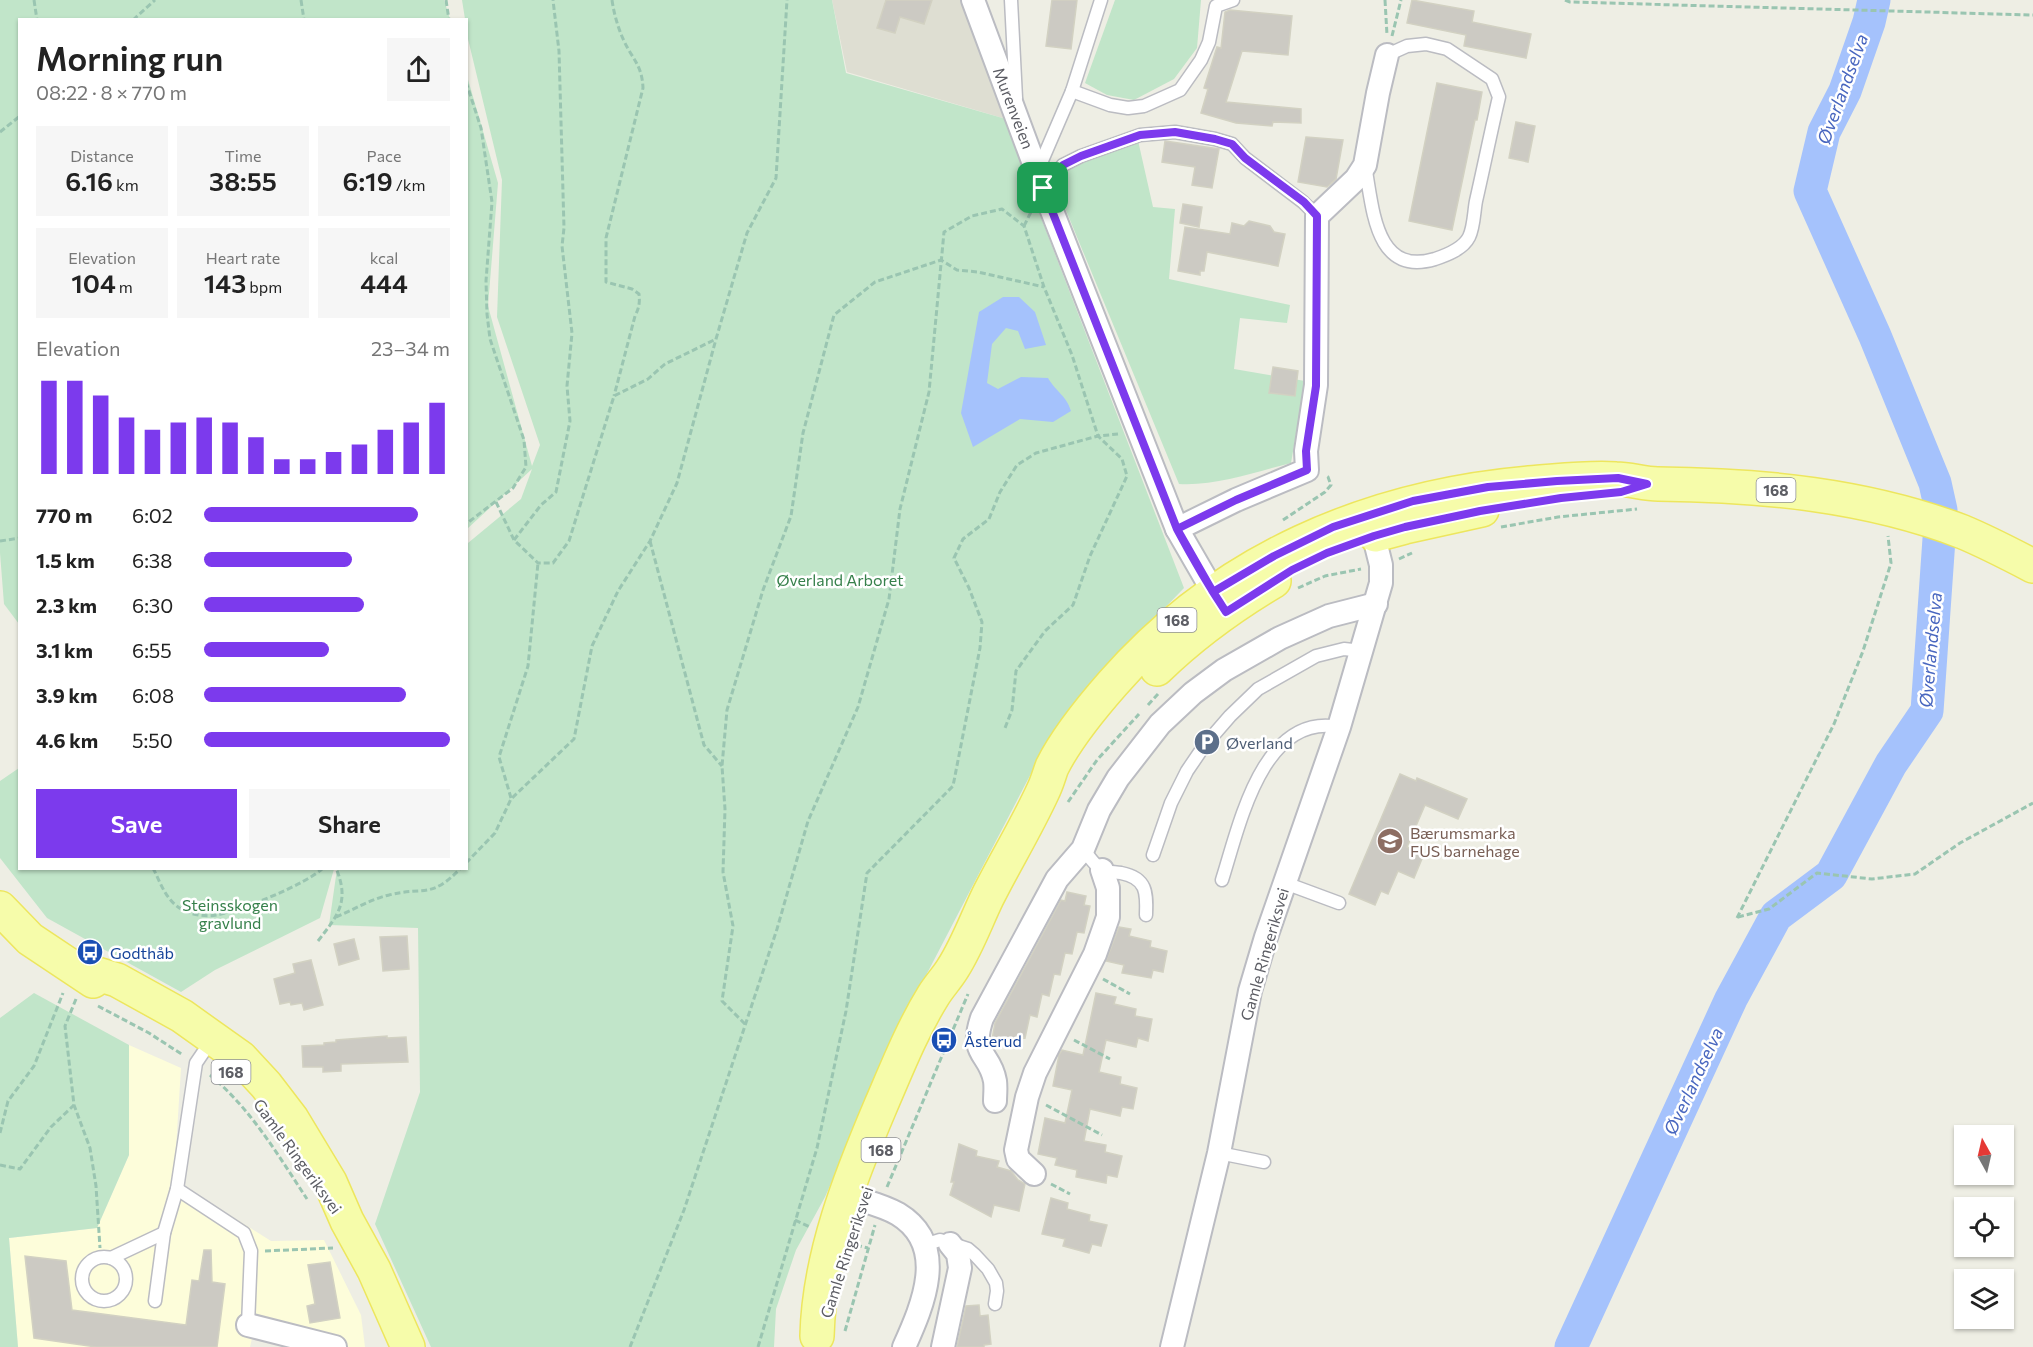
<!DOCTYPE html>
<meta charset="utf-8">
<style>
:root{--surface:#fff;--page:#f6f6f6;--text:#222;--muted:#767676;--accent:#7c3aed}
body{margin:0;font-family:Commissioner,sans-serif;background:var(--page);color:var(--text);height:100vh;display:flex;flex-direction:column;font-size:22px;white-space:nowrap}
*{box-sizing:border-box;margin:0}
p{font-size:20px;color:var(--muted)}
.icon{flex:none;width:33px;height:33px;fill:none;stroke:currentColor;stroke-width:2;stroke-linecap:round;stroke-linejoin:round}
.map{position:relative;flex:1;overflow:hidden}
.sheet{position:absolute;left:18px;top:18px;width:450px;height:852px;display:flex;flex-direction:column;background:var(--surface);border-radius:0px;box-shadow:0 2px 4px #0004}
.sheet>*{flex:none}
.needle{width:39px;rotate:352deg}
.buttons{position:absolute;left:1954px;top:1125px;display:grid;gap:12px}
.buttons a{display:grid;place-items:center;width:60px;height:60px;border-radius:0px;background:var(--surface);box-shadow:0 2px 4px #0004;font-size:30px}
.pin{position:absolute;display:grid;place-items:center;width:51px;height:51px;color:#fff;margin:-26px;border-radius:12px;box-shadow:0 3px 9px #0006}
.round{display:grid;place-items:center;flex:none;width:63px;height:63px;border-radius:0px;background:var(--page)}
.headline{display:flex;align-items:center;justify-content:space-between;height:102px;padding:0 18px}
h1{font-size:33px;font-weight:600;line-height:45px}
.stats{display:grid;grid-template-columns:repeat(3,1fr);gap:9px;height:102px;padding:6px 18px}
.stats div{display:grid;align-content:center;border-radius:0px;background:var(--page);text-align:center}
.stats b{font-size:26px;font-weight:600}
.stats small{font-size:16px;font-weight:400}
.stats p{font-size:16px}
.chart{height:168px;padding:12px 18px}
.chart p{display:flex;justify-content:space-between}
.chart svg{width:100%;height:108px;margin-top:6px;stroke:var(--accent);stroke-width:6}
.action{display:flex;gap:12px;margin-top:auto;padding:12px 18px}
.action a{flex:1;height:69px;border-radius:0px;background:var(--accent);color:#fff;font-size:24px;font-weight:600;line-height:69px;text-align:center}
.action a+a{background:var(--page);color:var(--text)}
ul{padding:0 18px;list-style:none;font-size:20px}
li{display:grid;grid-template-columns:96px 72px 1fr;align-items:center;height:45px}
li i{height:15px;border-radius:8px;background:var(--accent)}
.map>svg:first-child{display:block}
.commercial{fill:#fdfdda}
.education{fill:#deded2}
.green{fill:#c1e5c9}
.water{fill:#a5c2fc}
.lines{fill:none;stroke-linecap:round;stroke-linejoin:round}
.river{stroke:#a5c2fc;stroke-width:33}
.building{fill:#cccac3;stroke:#d2d1c2;stroke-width:1.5}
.lane-casing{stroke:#bbbcc2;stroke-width:15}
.street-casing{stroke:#bbbcc2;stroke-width:26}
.primary-casing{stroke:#ede65e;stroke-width:36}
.path{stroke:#9ac5b1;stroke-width:3;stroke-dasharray:6 3;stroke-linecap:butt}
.lane{stroke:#fff;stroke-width:12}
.street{stroke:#fff;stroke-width:22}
.primary{stroke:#f6fcaa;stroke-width:33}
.route-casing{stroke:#fff;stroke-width:12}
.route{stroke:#7c3aed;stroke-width:8}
.labels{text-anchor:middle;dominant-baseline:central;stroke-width:5;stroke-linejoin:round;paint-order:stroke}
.shield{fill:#fff;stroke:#8d8e92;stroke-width:1.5}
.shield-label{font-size:15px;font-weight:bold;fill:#5c5d64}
.street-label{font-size:16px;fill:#5c5d64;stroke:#fff}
.park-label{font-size:16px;fill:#36804b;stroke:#fff}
.service-label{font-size:16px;fill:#4e5e75;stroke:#fff;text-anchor:start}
.education-label{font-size:16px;fill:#785e54;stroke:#fff;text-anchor:start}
.transit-label{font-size:16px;fill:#164399;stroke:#fff;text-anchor:start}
.water-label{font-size:18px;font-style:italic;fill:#4866bf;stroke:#fff}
</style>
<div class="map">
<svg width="2033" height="1347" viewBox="0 0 2033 1347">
<rect width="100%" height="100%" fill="#eeeee4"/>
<polygon class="commercial" points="129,1045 181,1068 174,1180 271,1241 324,1240 361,1315 365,1347 337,1347 253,1334 250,1347 18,1347 9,1238 97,1228 129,1155"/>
<polygon class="education" points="832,0 961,0 1006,119 847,72"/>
<g class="green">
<polygon points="0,0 444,0 450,19 20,20 19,624 4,604 0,553"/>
<polygon points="462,0 832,0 846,73 1006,119 1038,170 1023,171 1184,588 1118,656 1050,737 908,1010 825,1197 796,1250 776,1309 774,1347 431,1347 375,1224 420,1092 418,928 329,925 337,869 466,868 467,547 468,543 521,499 532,469 467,529 467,76 498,183 488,306 532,466 540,445 497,317 502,180 468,39 466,20 465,19"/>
<polygon points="1115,0 1201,0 1197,48 1174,79 1134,100 1107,95 1085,83"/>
<path d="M1137 136 1153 207 1175 209 1169 279 1290 305 1287 323 1240 318 1234 369 1305 381 1291 463C1255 472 1217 486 1179 484L1058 191 1068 169Z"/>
<polygon points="19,768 20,868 334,869 320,918 215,970 181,992 47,918 0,858 0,781"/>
<polygon points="34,993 129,1045 129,1155 97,1228 9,1238 18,1347 0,1347 0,1018"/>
</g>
<path class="water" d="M1003 297H1019L1035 312 1046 345 1025 349 1018 331 1006 328 992 344 987 383 998 389 1021 377 1048 378C1057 393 1066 395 1071 411L1053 422 1020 419 973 447 961 413 979 312Z"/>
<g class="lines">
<polyline class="river" points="1571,1347 1731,999 1776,916 1831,875 1891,764 1927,711 1941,510 1935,483 1875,336 1810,191 1824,132 1845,91 1869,22 1874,0"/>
</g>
<g class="building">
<polygon points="886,0 932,0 924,24 900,17 895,33 877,28"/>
<polygon points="1052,0 1077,0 1071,49 1046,46"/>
<polygon points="1412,0 1474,11 1472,22 1531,34 1526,58 1464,46 1466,35 1407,23"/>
<polygon points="1230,10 1292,16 1288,55 1242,51 1226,102 1301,109 1301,123 1273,122 1272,126 1236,123 1201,113 1208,89 1204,88 1217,47 1221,48 1225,12"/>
<polygon points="1437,83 1482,92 1477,120 1475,120 1452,230 1409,221"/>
<polygon points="1516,122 1535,126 1528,162 1509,158"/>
<polygon points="1306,137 1343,140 1336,179 1327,187 1298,182"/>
<polygon points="1165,141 1219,149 1212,188 1192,185 1195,167 1162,162"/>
<polygon points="1183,204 1202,207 1199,227 1180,223"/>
<polygon points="1249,221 1270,226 1274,232 1285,234 1278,266 1207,252 1204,271 1200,271 1200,275 1178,271 1185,227 1230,234 1232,223 1244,226"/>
<polygon points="1273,367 1298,371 1295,396 1269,393"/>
<polygon points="1400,774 1416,781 1417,778 1467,799 1458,819 1425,805 1407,847 1424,854 1414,878 1398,871 1388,894 1381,891 1375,905 1349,894"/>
<polygon points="1067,892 1086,896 1084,905 1090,906 1084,933 1077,932 1072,954 1065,953 1060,975 1054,974 1049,996 1042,994 1037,1017 1030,1015 1025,1038 1022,1037 1020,1046 992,1040 995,1023 1061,900 1065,901"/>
<polygon points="1119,927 1131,929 1129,936 1151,941 1150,947 1167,951 1163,972 1153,970 1151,978 1122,973 1124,965 1106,961"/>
<polygon points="407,936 409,969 383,971 380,937"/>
<polygon points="354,939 359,959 339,965 334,944"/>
<polygon points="311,960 323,1005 304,1010 302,1003 291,1005 290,1002 280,1004 274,979 295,973 293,964"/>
<polygon points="1096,993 1116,997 1114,1004 1136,1009 1135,1016 1152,1019 1148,1041 1138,1038 1136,1047 1106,1040 1099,1072 1121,1077 1120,1084 1137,1088 1133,1109 1122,1107 1120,1116 1090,1109 1084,1141 1106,1145 1105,1152 1122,1156 1117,1177 1107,1175 1106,1183 1076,1177 1077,1170 1055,1165 1057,1158 1038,1154 1045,1118 1065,1123 1072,1090 1053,1086 1059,1055 1062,1050 1083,1055"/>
<polygon points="387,1036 387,1038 406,1037 408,1062 341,1064 341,1071 323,1072 323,1067 303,1067 302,1046 324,1045 324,1043 336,1042 336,1040"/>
<polygon points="959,1144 977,1151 976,1156 999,1161 997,1167 1011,1171 1018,1180 1025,1184 1019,1211 994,1205 991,1217 950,1195 954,1182 951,1182"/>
<polygon points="1051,1198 1068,1203 1067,1209 1090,1215 1089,1221 1107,1225 1101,1246 1092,1244 1089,1253 1063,1246 1065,1239 1042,1234"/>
<polygon points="204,1250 211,1250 212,1282 225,1284 217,1347 96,1347 34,1338 25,1256 66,1261 72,1310 186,1325 192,1280 199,1281"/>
<polygon points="330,1262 340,1318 310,1323 307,1306 315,1304 308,1265"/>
<polygon points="979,1305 980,1316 988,1315 991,1344 984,1345 984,1347 957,1347 966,1306"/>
</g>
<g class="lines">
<defs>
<g id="lane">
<polyline points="1011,0 1016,98"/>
<polyline points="1072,91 1110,105 1128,108 1144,106 1180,90 1201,60 1209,42 1216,6 1233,0"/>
<path d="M1365 166C1373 206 1374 277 1435 259 1447 255 1463 249 1469 237 1474 227 1474 211 1476 201 1484 166 1491 131 1499 97L1492 79 1447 49 1426 44 1407 46 1387 55"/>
<polyline points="1038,170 1072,91 1101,0"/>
<polyline points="1043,188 1063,165 1081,156 1140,135 1175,132 1215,139 1232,144 1245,158 1303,202 1317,216"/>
<path d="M1083 849C1088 855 1095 866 1102 870 1107 872 1115 872 1121 873 1147 878 1147 893 1146 915"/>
<polyline points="1153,855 1171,803 1187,771 1204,746 1230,716 1258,689 1316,656 1344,649 1362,651"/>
<path d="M1222 880C1239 827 1262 712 1339 727"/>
<polyline points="1285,883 1339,903"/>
<polyline points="1219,1153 1264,1162"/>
<polyline points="177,1189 244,1233 251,1251 248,1325"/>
<polyline points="924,1245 940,1240 968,1249 975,1255 988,1269 996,1283 997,1291 995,1304"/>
<circle cx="104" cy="1279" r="22"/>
<polyline points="111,1258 164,1233"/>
<polyline points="155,1301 164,1233 177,1189 196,1063 213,1038"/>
</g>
<g id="street">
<polyline points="973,0 1043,188 1177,529 1221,605"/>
<polyline points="1177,529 1236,500 1307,470 1306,451 1316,385 1317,216 1356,179 1365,165 1378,93 1387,55"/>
<path d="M995 1101C995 1095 996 1088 995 1081 990 1052 969 1056 982 1018L1057 879 1083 849 1099 810 1118 778 1160 724 1193 693 1224 670 1280 638 1329 616 1376 604"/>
<polyline points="1034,1174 1018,1159 1016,1150 1027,1097 1035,1073 1095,954 1108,917 1108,888 1102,870"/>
<path d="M846 1195C863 1201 883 1205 898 1214 949 1245 923 1305 904 1347"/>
<polyline points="248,1325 335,1347"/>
<polyline points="943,1347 960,1268 958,1254 950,1244"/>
<polyline points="1172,1347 1219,1153 1250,991 1266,937 1339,727 1381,583 1381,565 1370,521"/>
</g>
<g id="primary">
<polyline points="1375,535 1405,527 1482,510"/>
<path d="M1157 669C1192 635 1232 606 1274 581"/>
<polyline points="0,908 30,939 93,981"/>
<polyline points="74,967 117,980 182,1016 241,1058 266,1085 292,1119 330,1182 347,1221 374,1270 408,1347"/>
<path d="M817 1336C819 1255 850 1178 881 1105 897 1068 912 1030 933 996 939 986 947 978 953 968 967 946 976 921 987 898 1005 862 1026 828 1043 791 1047 783 1049 775 1052 767 1067 737 1091 708 1113 683 1221 560 1368 497 1529 483 1558 481 1587 477 1616 479 1630 479 1644 484 1658 484 1761 485 1867 495 1963 532 1987 542 2010 554 2033 566"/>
</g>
</defs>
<use href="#lane" class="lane-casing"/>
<use href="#street" class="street-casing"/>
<use href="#primary" class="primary-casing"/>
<g class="path">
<polyline points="34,0 37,20"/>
<polyline points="301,0 304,20"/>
<polyline points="446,0 449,20"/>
<path d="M612 0C614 14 618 28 624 41 633 60 642 65 643 88L606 238V282L632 289 639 294C640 303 639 308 635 316L614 396"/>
<polyline points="1385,0 1387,35"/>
<polyline points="1565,0 1570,2 2033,15"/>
<polyline points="133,20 155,0"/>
<polyline points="1392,36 1401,0"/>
<polyline points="466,82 481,128 492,202 486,281 487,314 490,339 524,440 526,467 513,488 466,524"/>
<polyline points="0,132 20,116"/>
<polyline points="1024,226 1031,212"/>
<polyline points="496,502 514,540 538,563 553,563 569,541 614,396 648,379 665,364 716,339"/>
<polyline points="1283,520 1325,492 1331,485 1328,477 1325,475"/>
<polyline points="1501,527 1558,517 1637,509"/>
<polyline points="514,540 541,505 556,492 570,421 567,386 572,333 562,246 564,228 559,51 553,0"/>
<polyline points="0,541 20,538"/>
<polyline points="650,541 704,745 722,766"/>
<polyline points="1399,559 1412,553"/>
<polyline points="1298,588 1325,576 1361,569"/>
<polyline points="1148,705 1158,694"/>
<polyline points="511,798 499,757 528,666 538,563"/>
<polyline points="1068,802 1097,760 1139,714"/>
<polyline points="466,863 495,833 511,799 574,739 592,646 618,591 650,541 677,483 716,339 747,233 776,178 787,0"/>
<path d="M153 868C161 884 166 900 181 909 191 915 207 917 217 915 240 911 307 884 323 868"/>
<path d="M336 917C353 910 371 899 389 895 424 886 430 900 461 868"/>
<polyline points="1738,917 1769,909 1817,873 1872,879 1915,874 1960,843 2033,803"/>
<polyline points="1737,918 1834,724 1863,651 1891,563 1888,536"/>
<path d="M318 941C338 915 350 902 336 868"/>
<polyline points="1103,979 1130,994"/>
<polyline points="76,999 65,1026 74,1105 90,1148 96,1186 100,1248"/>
<polyline points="98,1006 149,1033 183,1055"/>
<polyline points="745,1024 722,1001 733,926 723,872 725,809 722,766 727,710 763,590 791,516 803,433 834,315 875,282 941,260 957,270 978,272 1044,287"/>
<polyline points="1074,1040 1110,1059"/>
<path d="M210 1075C251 1109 278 1155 307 1199"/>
<polyline points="1046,1105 1102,1135"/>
<polyline points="0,1133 8,1101 34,1066 63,993"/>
<polyline points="0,1165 20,1169 51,1127 74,1105"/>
<polyline points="1051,1184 1070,1194"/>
<polyline points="887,1187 968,994"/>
<polyline points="795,1220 810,1227"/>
<polyline points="856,1245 868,1248"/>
<polyline points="265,1251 333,1248"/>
<polyline points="845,1331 875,1225"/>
<polyline points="630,1347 684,1210 777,929 808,821 858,707 889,599 900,509 929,392 944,232 972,216 1002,209 1024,226 1044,287 1072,355 1098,436 1122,459 1127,476 1090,556 1073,605 1045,631 1016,671 1012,710 1005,728"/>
<polyline points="758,1347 817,1148 846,1011 867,873 953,786 980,648 982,622 969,588 954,558 963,539 989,519 1000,492 1017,465 1036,453 1098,436 1118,434"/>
</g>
<use href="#lane" class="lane"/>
<use href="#street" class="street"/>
<use href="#primary" class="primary"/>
</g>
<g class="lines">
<defs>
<path id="route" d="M1043 188 1177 529C1192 557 1208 585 1226 612L1292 570 1327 553 1374 536 1405 527 1480 511 1561 498 1621 492 1647 484 1618 478 1557 481 1488 487 1413 501 1333 527 1274 556 1213 592 1177 529 1236 500 1307 470 1306 451 1316 386 1317 216 1304 202 1245 158 1232 144 1215 139 1175 132 1140 135 1081 156 1063 165 1043 188"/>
</defs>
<use href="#route" class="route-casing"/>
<use href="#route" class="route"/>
</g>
<defs>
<symbol id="parking-disc" viewBox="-11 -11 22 22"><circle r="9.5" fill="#5c6f8a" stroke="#fff"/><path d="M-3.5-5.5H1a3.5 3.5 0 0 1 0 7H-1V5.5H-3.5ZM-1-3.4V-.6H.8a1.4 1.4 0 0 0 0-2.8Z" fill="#fff"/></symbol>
<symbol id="school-disc" viewBox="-11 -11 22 22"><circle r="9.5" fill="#8d6e63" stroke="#fff"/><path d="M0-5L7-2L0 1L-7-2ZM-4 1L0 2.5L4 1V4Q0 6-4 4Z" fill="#fff"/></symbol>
<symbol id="bus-disc" viewBox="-11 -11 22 22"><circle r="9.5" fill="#1a4fb4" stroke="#fff"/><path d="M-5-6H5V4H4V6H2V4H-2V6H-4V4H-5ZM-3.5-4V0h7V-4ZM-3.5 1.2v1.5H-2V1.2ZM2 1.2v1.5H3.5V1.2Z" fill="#fff"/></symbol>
</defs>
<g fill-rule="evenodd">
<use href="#parking-disc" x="1192" y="727" width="30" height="30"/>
<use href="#school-disc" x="1375" y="826" width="30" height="30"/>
<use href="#bus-disc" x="75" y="937" width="30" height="30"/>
<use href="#bus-disc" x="929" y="1025" width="30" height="30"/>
</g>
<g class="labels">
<g class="shield">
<rect x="1756.5" y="478" width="39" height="24" rx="4.5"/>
<rect x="1157.5" y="608" width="39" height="24" rx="4.5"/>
<rect x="211.5" y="1060" width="39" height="24" rx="4.5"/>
<rect x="861.5" y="1138" width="39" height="24" rx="4.5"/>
</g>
<g class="shield-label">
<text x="1776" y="490">168</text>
<text x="1177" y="620">168</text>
<text x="231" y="1072">168</text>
<text x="881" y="1150">168</text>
</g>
<g class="street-label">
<text transform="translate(1014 108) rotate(69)">Murenveien</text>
<text transform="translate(1264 954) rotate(-74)">Gamle Ringeriksvei</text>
<text transform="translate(298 1156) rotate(54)">Gamle Ringeriksvei</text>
<text transform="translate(846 1252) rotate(-72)">Gamle Ringeriksvei</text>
</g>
<g class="park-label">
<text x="840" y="579">Øverland Arboret</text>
<text x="230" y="904">Steinsskogen<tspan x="230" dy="18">gravlund</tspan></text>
</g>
<g class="service-label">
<text x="1226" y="742">Øverland</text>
</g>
<g class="education-label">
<text x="1410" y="832">Bærumsmarka<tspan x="1410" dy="18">FUS barnehage</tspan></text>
</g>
<g class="transit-label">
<text x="110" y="952">Godthåb</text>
<text x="964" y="1040">Åsterud</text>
</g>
<g class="water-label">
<text transform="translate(1842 89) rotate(-70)">Øverlandselva</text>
<text transform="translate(1930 650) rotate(-85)">Øverlandselva</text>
<text transform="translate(1693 1081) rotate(-65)">Øverlandselva</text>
</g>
</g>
</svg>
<div class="buttons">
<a><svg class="needle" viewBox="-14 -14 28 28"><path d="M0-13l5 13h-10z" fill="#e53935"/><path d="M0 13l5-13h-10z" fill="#767676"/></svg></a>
<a><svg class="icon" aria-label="locate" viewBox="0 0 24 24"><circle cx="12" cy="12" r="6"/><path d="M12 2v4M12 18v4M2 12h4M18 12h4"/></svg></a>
<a><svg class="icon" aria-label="layers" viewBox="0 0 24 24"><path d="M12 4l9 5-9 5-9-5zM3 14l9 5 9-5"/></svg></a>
</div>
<div class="pin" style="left:1043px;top:188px;background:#1e9e55"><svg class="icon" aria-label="arrive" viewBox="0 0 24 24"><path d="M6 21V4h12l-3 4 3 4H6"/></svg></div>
<section class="sheet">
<div class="headline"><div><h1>Morning run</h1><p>08:22 · 8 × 770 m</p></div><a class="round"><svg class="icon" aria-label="share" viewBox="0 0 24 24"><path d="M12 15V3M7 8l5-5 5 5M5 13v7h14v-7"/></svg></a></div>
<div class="stats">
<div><p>Distance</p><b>6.16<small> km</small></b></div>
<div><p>Time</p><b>38:55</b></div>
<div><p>Pace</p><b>6:19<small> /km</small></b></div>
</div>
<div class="stats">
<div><p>Elevation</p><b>104<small> m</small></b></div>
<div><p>Heart rate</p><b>143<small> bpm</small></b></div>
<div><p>kcal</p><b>444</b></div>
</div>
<div class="chart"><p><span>Elevation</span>23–34 m</p>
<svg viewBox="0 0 160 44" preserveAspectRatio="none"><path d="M5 44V6M15 44V6M25 44V12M35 44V21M45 44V26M55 44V23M65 44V21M75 44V23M85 44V29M95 44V38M105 44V38M115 44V35M125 44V32M135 44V26M145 44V23M155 44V15"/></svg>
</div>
<ul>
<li><b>770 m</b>6:02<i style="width:87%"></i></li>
<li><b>1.5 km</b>6:38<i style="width:60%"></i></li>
<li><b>2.3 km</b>6:30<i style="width:65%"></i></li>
<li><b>3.1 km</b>6:55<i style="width:51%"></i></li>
<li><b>3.9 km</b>6:08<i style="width:82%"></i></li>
<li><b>4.6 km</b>5:50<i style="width:100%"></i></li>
</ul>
<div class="action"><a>Save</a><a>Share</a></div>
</section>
</div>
